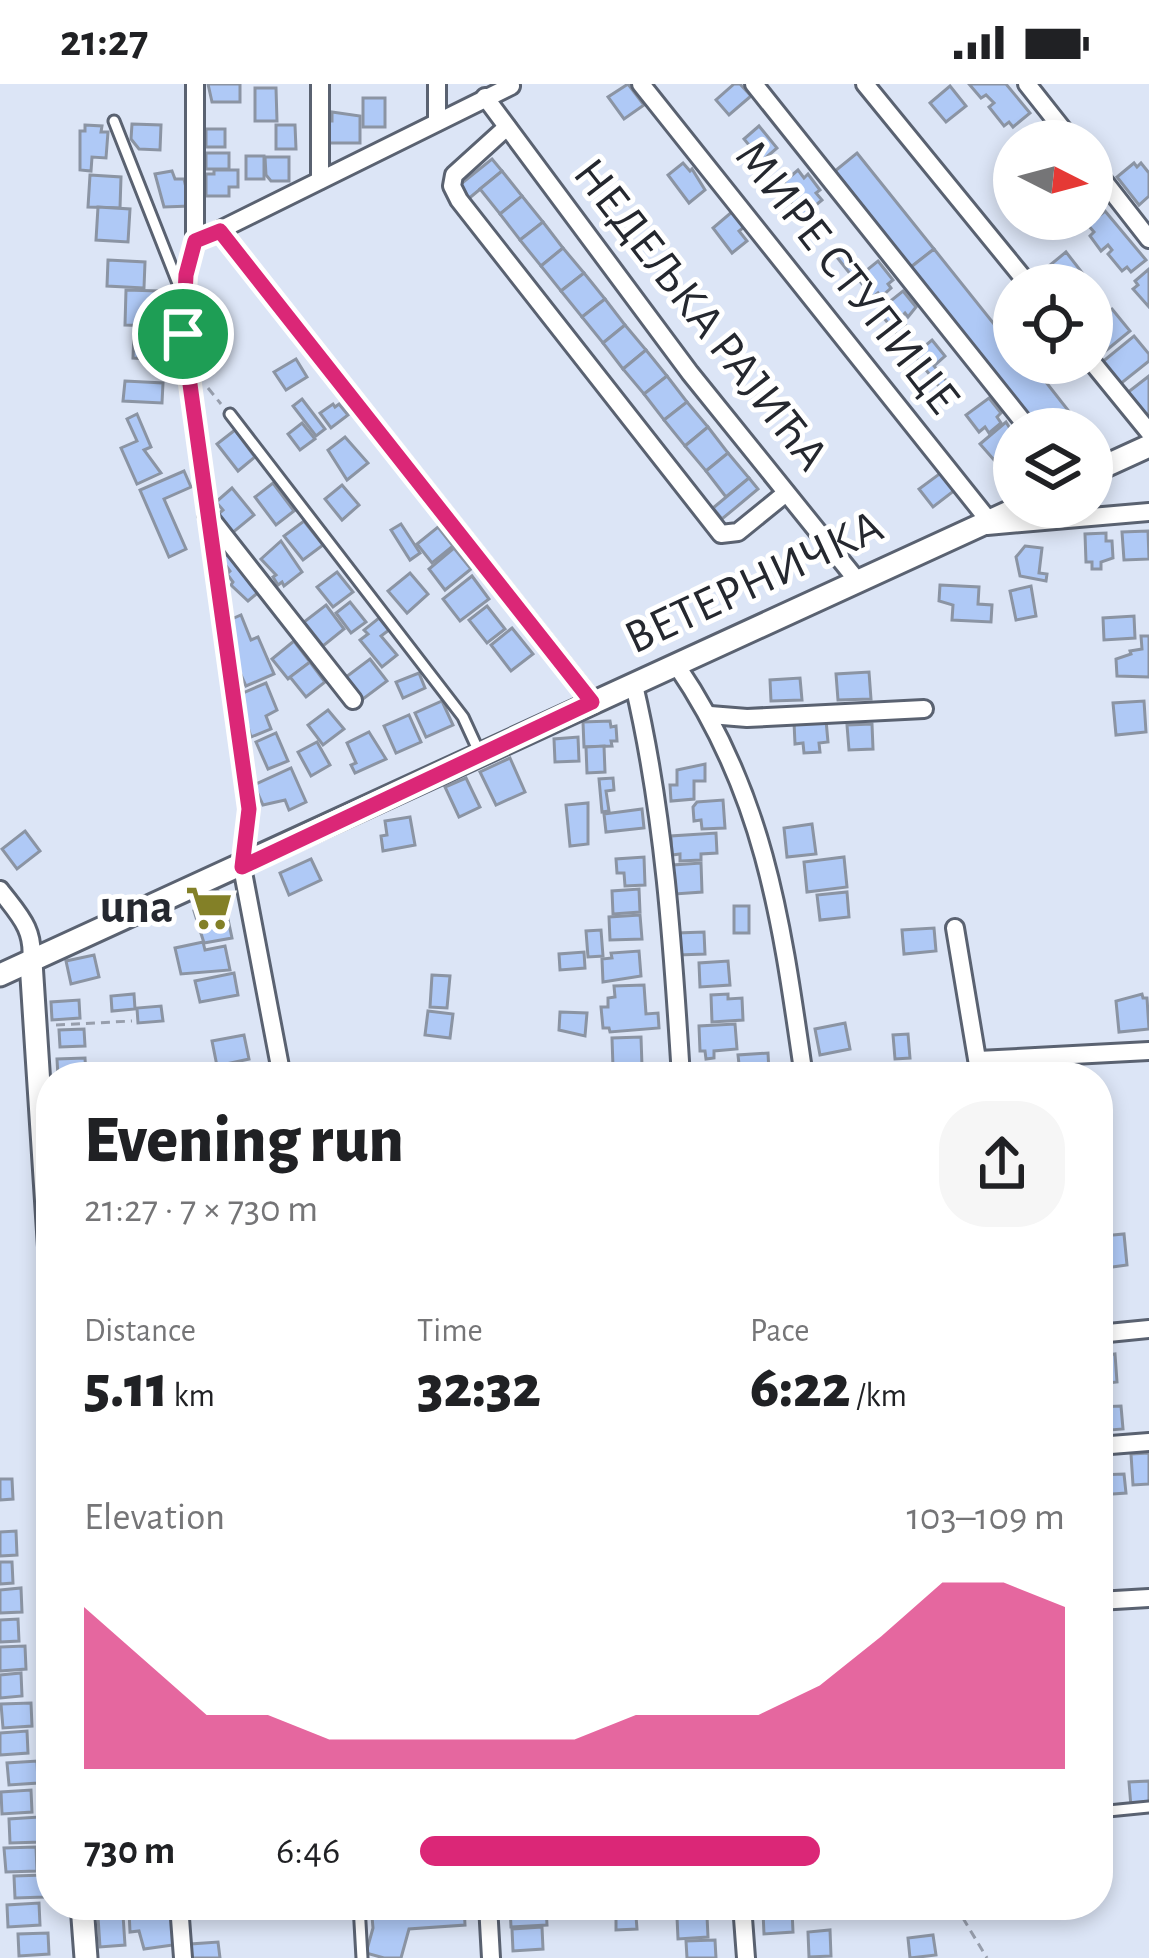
<!DOCTYPE html>
<meta charset="utf-8">
<style>
:root{--surface:#fff;--page:#f6f6f6;--text:#202124;--muted:#757577;--accent:#db2777}
body{margin:0;font-family:"Alegreya Sans",sans-serif;background:var(--page);color:var(--text);height:100vh;display:flex;flex-direction:column;font-size:45px;white-space:nowrap}
*{box-sizing:border-box;margin:0}
p{font-size:39px;color:var(--muted)}
.icon{flex:none;width:66px;height:66px;fill:none;stroke:currentColor;stroke-width:2;stroke-linecap:round;stroke-linejoin:round}
.map{position:relative;flex:1;overflow:hidden}
.sheet{position:absolute;left:36px;top:978px;width:1077px;height:858px;display:flex;flex-direction:column;background:var(--surface);border-radius:48px;box-shadow:0 6px 18px #0003}
.sheet>*{flex:none}
.needle{width:78px;rotate:96deg}
.tools{position:absolute;left:993px;top:36px;display:grid;gap:24px}
.tools a{display:grid;place-items:center;width:120px;height:120px;border-radius:50%;background:var(--surface);box-shadow:0 6px 18px #0003;font-size:60px}
.pin{position:absolute;display:grid;place-items:center;width:102px;height:102px;color:#fff;margin:-51px;border:6px solid #fff;border-radius:50%;box-shadow:0 3px 12px #0007}
.round{display:grid;place-items:center;flex:none;width:126px;height:126px;border-radius:48px;background:var(--page)}
.summary{display:flex;align-items:center;justify-content:space-between;height:204px;padding:0 48px}
h1{font-size:66px;font-weight:800;line-height:90px}
.metrics{display:grid;grid-template-columns:repeat(3,1fr);gap:18px;height:204px;padding:12px 48px}
.metrics div{display:grid;align-content:center}
.metrics b{font-size:60px;font-weight:800}
.metrics small{font-size:33px;font-weight:400}
.metrics p{font-size:33px}
.chart{height:336px;padding:24px 48px}
.chart p{display:flex;justify-content:space-between}
.chart svg{width:100%;height:216px;margin-top:12px;fill:var(--accent);opacity:.7}
ul{padding:0 48px;list-style:none;font-size:39px}
li{display:grid;grid-template-columns:192px 144px 1fr;align-items:center;height:90px}
li i{height:30px;border-radius:15px;background:var(--accent)}
.status{display:flex;justify-content:space-between;align-items:center;height:84px;padding:0 60px;background:var(--surface);direction:ltr}
.status svg{height:33px;fill:currentColor}
.map>svg:first-child{display:block}
.building{fill:#afc9f6;stroke:#8b94a3;stroke-width:3}
.lines{fill:none;stroke-linecap:round;stroke-linejoin:round}
.service-casing{stroke:#5a6271;stroke-width:15}
.minor-casing{stroke:#5a6271;stroke-width:22}
.tertiary-casing{stroke:#5a6271;stroke-width:27}
.path{stroke:#979eac;stroke-width:3;stroke-dasharray:9 6;stroke-linecap:butt}
.service{stroke:#fff;stroke-width:9}
.minor{stroke:#fff;stroke-width:16}
.tertiary{stroke:#fff;stroke-width:21}
.route-casing{stroke:#fff;stroke-width:24}
.route{stroke:#db2777;stroke-width:15}
.labels{text-anchor:middle;dominant-baseline:central;stroke-width:10;stroke-linejoin:round;paint-order:stroke}
.street-label{font-size:48px;fill:#25282f;stroke:#fff}
.poi-label{font-size:48px;font-weight:bold;fill:#25282f;stroke:#fff;text-anchor:end}
</style>
<div class="status"><b>21:27</b><svg viewBox="0 0 49 12"><path d="M0 12V9h3v3zM5 12V6h3v6zM10 12V3h3v9zM15 12V0h3v12zM26 1h20v11H26zM47 4h2v5h-2z"/></svg></div>
<div class="map">
<svg width="1149" height="1874" viewBox="0 0 1149 1874">
<rect width="100%" height="100%" fill="#dce5f6"/>
<g class="building">
<polygon points="208,0 240,0 240,18 212,18"/>
<polygon points="628,0 644,21 624,35 608,13"/>
<polygon points="734,0 740,0 751,12 729,31 716,16"/>
<polygon points="969,0 1006,0 1030,29 1013,43 1009,38 1004,42 989,23 994,19 986,11 981,14"/>
<polygon points="950,2 966,22 946,38 930,19"/>
<polygon points="255,4 276,4 277,37 255,37"/>
<rect x="363" y="14" width="22" height="29"/>
<polygon points="332,28 360,32 360,59 327,59 327,37 332,37"/>
<polygon points="132,40 161,41 160,66 139,65 131,55"/>
<polygon points="85,41 102,42 101,48 108,48 106,74 92,73 91,87 80,86 80,47 85,47"/>
<polygon points="276,41 295,41 296,65 276,65"/>
<polygon points="759,42 777,64 762,77 744,55"/>
<rect x="206" y="45" width="19" height="18"/>
<rect x="206" y="69" width="23" height="16"/>
<polygon points="857,69 934,165 911,183 835,87"/>
<rect x="246" y="72" width="18" height="23"/>
<polygon points="265,73 289,73 289,97 271,97 266,91"/>
<polygon points="492,75 502,87 467,116 457,103"/>
<polygon points="683,79 690,87 692,85 705,106 689,119 668,91"/>
<polygon points="1134,79 1137,83 1141,79 1149,89 1149,112 1139,121 1117,93"/>
<polygon points="214,86 238,86 238,103 229,103 229,112 206,112 206,90 214,90"/>
<polygon points="798,86 804,94 808,90 820,106 816,109 822,116 803,132 787,113 790,111 784,98"/>
<polygon points="172,87 175,95 184,95 190,122 164,123 155,90"/>
<polygon points="502,87 522,112 500,130 480,105"/>
<polygon points="90,91 121,93 120,124 88,123"/>
<polygon points="522,112 543,138 520,156 500,130"/>
<polygon points="98,123 130,125 128,158 96,156"/>
<polygon points="733,127 748,140 739,147 747,157 732,169 713,144"/>
<polygon points="1105,127 1146,176 1131,188 1127,183 1122,187 1108,170 1112,166 1108,161 1101,167 1090,152 1094,148 1088,141"/>
<polygon points="543,138 563,164 541,182 520,156"/>
<polygon points="563,164 584,189 561,207 541,182"/>
<polygon points="846,164 866,188 855,196 836,172"/>
<polygon points="934,165 1014,265 1014,279 1031,279 1071,330 1052,345 1039,345 911,183"/>
<polygon points="1066,168 1084,191 1072,201 1038,201 1033,195"/>
<polygon points="108,176 145,178 144,204 107,202"/>
<polygon points="878,177 893,196 888,200 891,204 881,213 878,209 873,213 857,194"/>
<polygon points="1149,185 1149,223 1133,205 1138,201 1135,197"/>
<polygon points="584,189 605,215 582,233 561,207"/>
<polygon points="1088,196 1106,218 1092,230 1092,201 1082,201"/>
<polygon points="126,206 159,207 157,242 125,241"/>
<polygon points="903,207 916,223 908,233 905,229 900,234 907,243 898,251 878,227"/>
<polygon points="605,215 625,241 603,259 582,233"/>
<polygon points="1112,225 1130,247 1097,274 1092,268 1092,241"/>
<polygon points="190,226 220,227 219,267 189,266"/>
<polygon points="625,241 646,266 623,285 603,259"/>
<polygon points="134,248 168,249 166,276 133,274"/>
<polygon points="1134,252 1149,270 1149,277 1119,301 1101,279"/>
<polygon points="932,256 945,272 934,282 949,300 942,306 914,271"/>
<polygon points="646,266 667,292 644,310 623,285"/>
<polygon points="296,275 307,293 286,306 274,288"/>
<polygon points="667,292 687,318 664,336 644,310"/>
<polygon points="1149,292 1149,329 1145,332 1127,309"/>
<polygon points="125,297 163,299 162,319 123,317"/>
<polygon points="989,314 1001,329 997,333 1001,339 989,349 985,343 979,348 966,331"/>
<polygon points="302,315 325,345 316,352 293,322"/>
<polygon points="687,318 708,343 685,362 664,336"/>
<polygon points="333,320 335,323 339,320 348,331 331,344 320,329"/>
<polygon points="137,330 151,363 144,366 161,389 137,400 121,364 137,357 127,335"/>
<polygon points="1006,338 1014,351 1000,366 1014,383 1009,393 980,360"/>
<polygon points="302,339 315,355 300,366 288,350"/>
<polygon points="708,343 728,369 706,387 685,362"/>
<polygon points="235,346 255,373 238,387 217,360"/>
<polygon points="345,353 368,379 347,396 328,366"/>
<polygon points="728,369 749,394 726,413 706,387"/>
<polygon points="184,387 191,403 164,415 186,465 169,473 140,406"/>
<polygon points="942,388 955,406 933,423 919,405"/>
<polygon points="749,394 758,405 722,435 713,424"/>
<polygon points="273,399 294,427 276,441 255,413"/>
<polygon points="342,401 359,421 342,436 325,415"/>
<polygon points="232,404 254,431 231,450 216,432 223,426 216,418"/>
<polygon points="304,437 323,461 303,476 284,452"/>
<polygon points="401,440 420,469 410,476 391,446"/>
<polygon points="438,443 453,462 432,479 417,460"/>
<polygon points="1148,447 1149,475 1124,476 1122,448"/>
<polygon points="1106,449 1106,457 1112,457 1113,474 1101,478 1101,485 1092,485 1092,478 1086,478 1085,450"/>
<polygon points="281,457 302,488 284,502 282,498 278,501 273,493 276,491 261,475"/>
<polygon points="1025,462 1042,464 1039,489 1047,490 1046,497 1020,492 1016,473"/>
<polygon points="454,464 471,485 445,506 429,485"/>
<polygon points="231,467 261,506 248,517 231,501 233,498 227,490 230,487 221,475"/>
<polygon points="337,488 353,508 333,523 317,503"/>
<polygon points="410,489 428,510 407,529 388,507"/>
<polygon points="472,492 489,515 460,537 443,515"/>
<polygon points="940,501 979,503 978,520 992,521 991,538 952,536 953,521 939,517"/>
<polygon points="1031,502 1036,532 1016,536 1010,507"/>
<polygon points="350,518 366,538 351,549 336,529"/>
<polygon points="326,521 344,545 323,562 304,538"/>
<polygon points="487,522 505,545 487,559 469,536"/>
<polygon points="241,531 251,556 258,553 274,590 246,602 231,568 235,560 225,538"/>
<polygon points="1134,532 1135,554 1104,556 1103,534"/>
<polygon points="379,534 389,546 381,552 397,571 382,583 360,556 368,550 364,546"/>
<polygon points="512,544 533,570 511,587 491,561"/>
<polygon points="1141,552 1149,552 1149,593 1117,592 1116,575 1131,570 1130,567 1142,565"/>
<polygon points="294,557 310,578 288,595 272,575"/>
<polygon points="370,575 387,597 363,615 346,593"/>
<polygon points="310,578 325,598 306,613 290,593"/>
<polygon points="869,588 871,615 838,616 836,590"/>
<polygon points="419,589 425,604 403,614 396,598"/>
<polygon points="800,594 802,616 771,617 770,596"/>
<polygon points="266,599 277,626 266,632 271,645 251,653 238,611"/>
<polygon points="442,617 453,641 426,653 415,629"/>
<polygon points="1144,617 1146,648 1116,651 1113,619"/>
<polygon points="328,626 344,645 323,661 308,641"/>
<polygon points="409,631 421,658 396,669 384,642"/>
<polygon points="826,636 828,658 819,659 820,668 804,669 803,659 795,660 794,638"/>
<polygon points="610,637 611,643 616,642 617,657 611,657 612,662 584,663 583,638"/>
<polygon points="872,640 873,665 849,666 847,641"/>
<polygon points="369,648 386,675 355,689 351,681 356,679 347,659"/>
<polygon points="276,649 288,677 268,685 256,658"/>
<polygon points="578,653 579,677 555,678 554,655"/>
<polygon points="317,658 330,681 311,692 298,668"/>
<polygon points="604,662 605,688 587,689 586,663"/>
<polygon points="510,674 525,708 496,721 480,688"/>
<polygon points="705,680 705,697 694,697 694,715 671,717 670,701 677,701 677,686"/>
<polygon points="291,684 306,718 289,726 285,716 263,721 254,701"/>
<polygon points="466,694 480,723 459,733 445,703"/>
<polygon points="613,694 614,706 606,707 609,727 602,728 599,695"/>
<polygon points="723,716 725,744 702,745 701,736 694,737 693,723 697,718"/>
<polygon points="588,719 588,760 570,762 566,721"/>
<polygon points="642,725 644,744 606,748 604,730"/>
<polygon points="410,733 415,761 383,767 381,752 387,751 385,737"/>
<polygon points="812,740 816,770 787,773 784,744"/>
<polygon points="25,747 40,767 17,785 2,765"/>
<polygon points="716,749 717,769 701,770 701,776 680,777 680,770 672,771 671,752"/>
<polygon points="644,773 645,801 625,802 624,789 617,789 616,775"/>
<polygon points="844,773 847,803 807,808 804,778"/>
<polygon points="311,775 321,796 289,811 280,789"/>
<polygon points="701,779 702,808 675,810 673,781"/>
<polygon points="639,805 640,828 613,830 612,807"/>
<polygon points="218,807 221,822 225,821 232,854 204,859 194,827 200,826 197,811"/>
<polygon points="847,808 849,833 820,836 817,811"/>
<rect x="734" y="822" width="15" height="27"/>
<polygon points="640,831 642,855 610,856 609,833"/>
<polygon points="934,844 936,867 904,870 902,846"/>
<polygon points="601,846 603,872 588,873 586,847"/>
<polygon points="704,848 705,870 678,871 677,849"/>
<polygon points="203,858 205,866 225,862 230,886 181,890 175,864"/>
<polygon points="639,867 641,892 603,898 602,875 612,874 611,869"/>
<polygon points="584,868 585,884 560,886 559,870"/>
<polygon points="94,871 99,893 71,900 66,877"/>
<polygon points="728,877 730,901 700,903 699,879"/>
<polygon points="234,889 238,911 200,918 195,897"/>
<polygon points="432,891 450,892 447,924 430,923"/>
<polygon points="644,901 646,930 658,929 659,944 610,948 609,944 603,944 601,923 608,923 608,914 615,913 614,902"/>
<polygon points="134,910 135,925 112,927 111,912"/>
<polygon points="728,910 728,915 742,914 743,936 712,938 711,911"/>
<polygon points="1142,910 1143,914 1147,914 1149,945 1119,948 1116,917"/>
<polygon points="79,916 80,934 52,936 51,918"/>
<polygon points="161,922 163,937 138,939 137,924"/>
<polygon points="428,927 453,930 450,954 425,951"/>
<polygon points="560,928 587,929 585,952 559,946"/>
<polygon points="845,939 850,965 820,971 815,945"/>
<polygon points="735,940 737,965 714,967 714,974 706,975 705,967 700,967 699,942"/>
<polygon points="84,945 85,962 60,963 59,946"/>
<polygon points="908,950 910,974 895,975 893,951"/>
<polygon points="244,951 249,975 217,982 212,957"/>
<polygon points="641,953 642,982 613,983 612,954"/>
<polygon points="768,969 769,988 740,990 738,971"/>
<polygon points="85,974 86,992 58,993 57,975"/>
<polygon points="1124,1150 1127,1181 1105,1184 1102,1152"/>
<polygon points="1098,1185 1107,1190 1110,1216 1098,1218"/>
<polygon points="1115,1270 1117,1298 1098,1300 1098,1272"/>
<polygon points="1121,1322 1123,1345 1098,1347 1098,1323"/>
<polygon points="1149,1369 1149,1400 1133,1401 1131,1370"/>
<polygon points="1124,1390 1126,1409 1099,1411 1098,1391"/>
<polygon points="0,1395 12,1395 13,1415 0,1416"/>
<polygon points="16,1447 17,1471 0,1472 0,1448"/>
<polygon points="0,1478 12,1478 13,1499 0,1500"/>
<polygon points="21,1504 22,1528 0,1529 0,1506"/>
<polygon points="18,1535 19,1557 0,1558 0,1536"/>
<polygon points="25,1562 26,1585 0,1587 0,1563"/>
<polygon points="21,1589 22,1612 0,1614 0,1591"/>
<polygon points="31,1619 32,1642 3,1644 1,1620"/>
<polygon points="27,1647 28,1669 0,1671 0,1649"/>
<polygon points="37,1677 38,1699 9,1701 7,1679"/>
<polygon points="1149,1697 1149,1722 1131,1723 1129,1698"/>
<polygon points="31,1706 32,1728 2,1730 1,1708"/>
<polygon points="39,1733 41,1758 10,1759 9,1735"/>
<polygon points="36,1763 37,1787 6,1788 4,1764"/>
<polygon points="44,1791 45,1813 15,1814 14,1792"/>
<polygon points="39,1819 40,1841 8,1843 7,1821"/>
<polygon points="170,1821 171,1834 178,1834 180,1860 144,1865 139,1847 130,1848 129,1826"/>
<polygon points="371,1821 464,1821 465,1841 409,1845 401,1874 384,1874 366,1869 373,1844"/>
<polygon points="546,1821 547,1841 511,1843 510,1823"/>
<polygon points="792,1826 793,1848 764,1850 763,1828"/>
<polygon points="123,1831 125,1861 100,1863 98,1833"/>
<polygon points="636,1832 637,1845 616,1846 616,1833"/>
<polygon points="707,1832 708,1853 678,1855 677,1833"/>
<polygon points="542,1843 543,1865 513,1867 512,1845"/>
<polygon points="830,1846 831,1872 809,1873 808,1848"/>
<polygon points="48,1849 49,1870 19,1872 18,1850"/>
<polygon points="933,1851 936,1871 910,1874 908,1854"/>
<polygon points="715,1856 716,1874 687,1874 686,1857"/>
<polygon points="218,1858 220,1874 192,1874 191,1860"/>
</g>
<g class="lines">
<defs>
<g id="service">
<polyline points="114,37 181,207"/>
<polyline points="230,330 463,633 480,670"/>
<polyline points="1098,1728 1149,1723"/>
<polyline points="359,1821 362,1874"/>
</g>
<g id="minor">
<polyline points="195,0 195,156 186,191 183,250 249,725 242,783 282,993"/>
<polyline points="641,0 990,438"/>
<polyline points="754,0 1029,345"/>
<polyline points="865,0 1029,201"/>
<polyline points="1027,0 1072,57"/>
<polyline points="485,13 690,289 856,495"/>
<polyline points="437,38 437,0"/>
<polyline points="507,43 454,91 452,102 459,116 721,450 738,448 786,409"/>
<polyline points="1092,82 1149,155"/>
<polyline points="320,96 320,0"/>
<polyline points="220,147 593,618"/>
<polyline points="212,150 511,2"/>
<polyline points="1092,278 1149,348"/>
<polyline points="207,430 353,616"/>
<polyline points="987,442 1149,428"/>
<path d="M677 582C766 712 782 841 804 993"/>
<path d="M634 601C664 728 673 863 681 993"/>
<polyline points="710,631 747,634 924,625"/>
<path d="M0 806C19 831 35 845 31 878"/>
<polyline points="955,844 980,993"/>
<polyline points="978,976 1149,967"/>
<polyline points="1098,1250 1149,1245"/>
<polyline points="1098,1362 1149,1358"/>
<polyline points="1098,1517 1149,1514"/>
<polyline points="179,1821 183,1874"/>
<polyline points="488,1821 491,1874"/>
<polyline points="742,1821 746,1874"/>
</g>
<g id="tertiary">
<polyline points="1092,388 1149,362"/>
<polyline points="31,878 51,1186"/>
<polyline points="0,891 1020,423"/>
<polyline points="82,1821 86,1874"/>
</g>
</defs>
<use href="#service" class="service-casing"/>
<use href="#minor" class="minor-casing"/>
<use href="#tertiary" class="tertiary-casing"/>
<g class="path">
<polyline points="208,304 221,320"/>
<polyline points="56,941 132,937"/>
<polyline points="955,1821 987,1874"/>
</g>
<use href="#service" class="service"/>
<use href="#minor" class="minor"/>
<use href="#tertiary" class="tertiary"/>
</g>
<g class="lines">
<defs>
<polygon id="route" points="220,147 592,618 242,783 249,725 183,250 186,191 195,157"/>
</defs>
<use href="#route" class="route-casing"/>
<use href="#route" class="route"/>
</g>
<defs>
<symbol id="supermarket-bare" viewBox="-9 -9 18 18"><path d="M-6-5.5h2.5l.6 2H6L4.5 2H-2.5L-4.4-4H-6ZM-1.5 3.2a1.3 1.3 0 1 0 .1 0ZM3 3.2a1.3 1.3 0 1 0 .1 0Z" fill="#838027" stroke="#fff" stroke-width="2.5" paint-order="stroke"/></symbol>
</defs>
<g fill-rule="evenodd">
<use href="#supermarket-bare" x="176" y="791" width="66" height="66"/>
</g>
<g class="labels">
<g class="street-label">
<text transform="translate(847 194) rotate(52)">МИРЕ СТУПИЦЕ</text>
<text transform="translate(700 231) rotate(52)">НЕДЕЉКА РАЈИЋА</text>
<text transform="translate(754 499) rotate(-25)">ВЕТЕРНИЧКА</text>
</g>
<g class="poi-label">
<text x="173" y="824">una</text>
</g>
</g>
</svg>
<div class="tools">
<a><svg class="needle" viewBox="-14 -14 28 28"><path d="M0-13l5 13h-10z" fill="#e53935"/><path d="M0 13l5-13h-10z" fill="#757577"/></svg></a>
<a><svg class="icon" aria-label="locate" viewBox="0 0 24 24"><circle cx="12" cy="12" r="6"/><path d="M12 2v4M12 18v4M2 12h4M18 12h4"/></svg></a>
<a><svg class="icon" aria-label="layers" viewBox="0 0 24 24"><path d="M12 4l9 5-9 5-9-5zM3 14l9 5 9-5"/></svg></a>
</div>
<div class="pin" style="left:183px;top:250px;background:#1e9e55"><svg class="icon" aria-label="arrive" viewBox="0 0 24 24"><path d="M6 21V4h12l-3 4 3 4H6"/></svg></div>
<section class="sheet">
<div class="summary"><div><h1>Evening run</h1><p>21:27 · 7 × 730 m</p></div><a class="round"><svg class="icon" aria-label="share" viewBox="0 0 24 24"><path d="M12 15V3M7 8l5-5 5 5M5 13v7h14v-7"/></svg></a></div>
<div class="metrics">
<div><p>Distance</p><b>5.11<small> km</small></b></div>
<div><p>Time</p><b>32:32</b></div>
<div><p>Pace</p><b>6:22<small> /km</small></b></div>
</div>
<div class="chart"><p><span>Elevation</span>103–109 m</p>
<svg viewBox="0 0 160 44" preserveAspectRatio="none"><path d="M0 44V11L10 22L20 33L30 33L40 38L50 38L60 38L70 38L80 38L90 33L100 33L110 33L120 27L130 17L140 6L150 6L160 11V44z"/></svg>
</div>
<ul>
<li><b>730 m</b>6:46<i style="width:62%"></i></li>
</ul>
</section>
</div>
